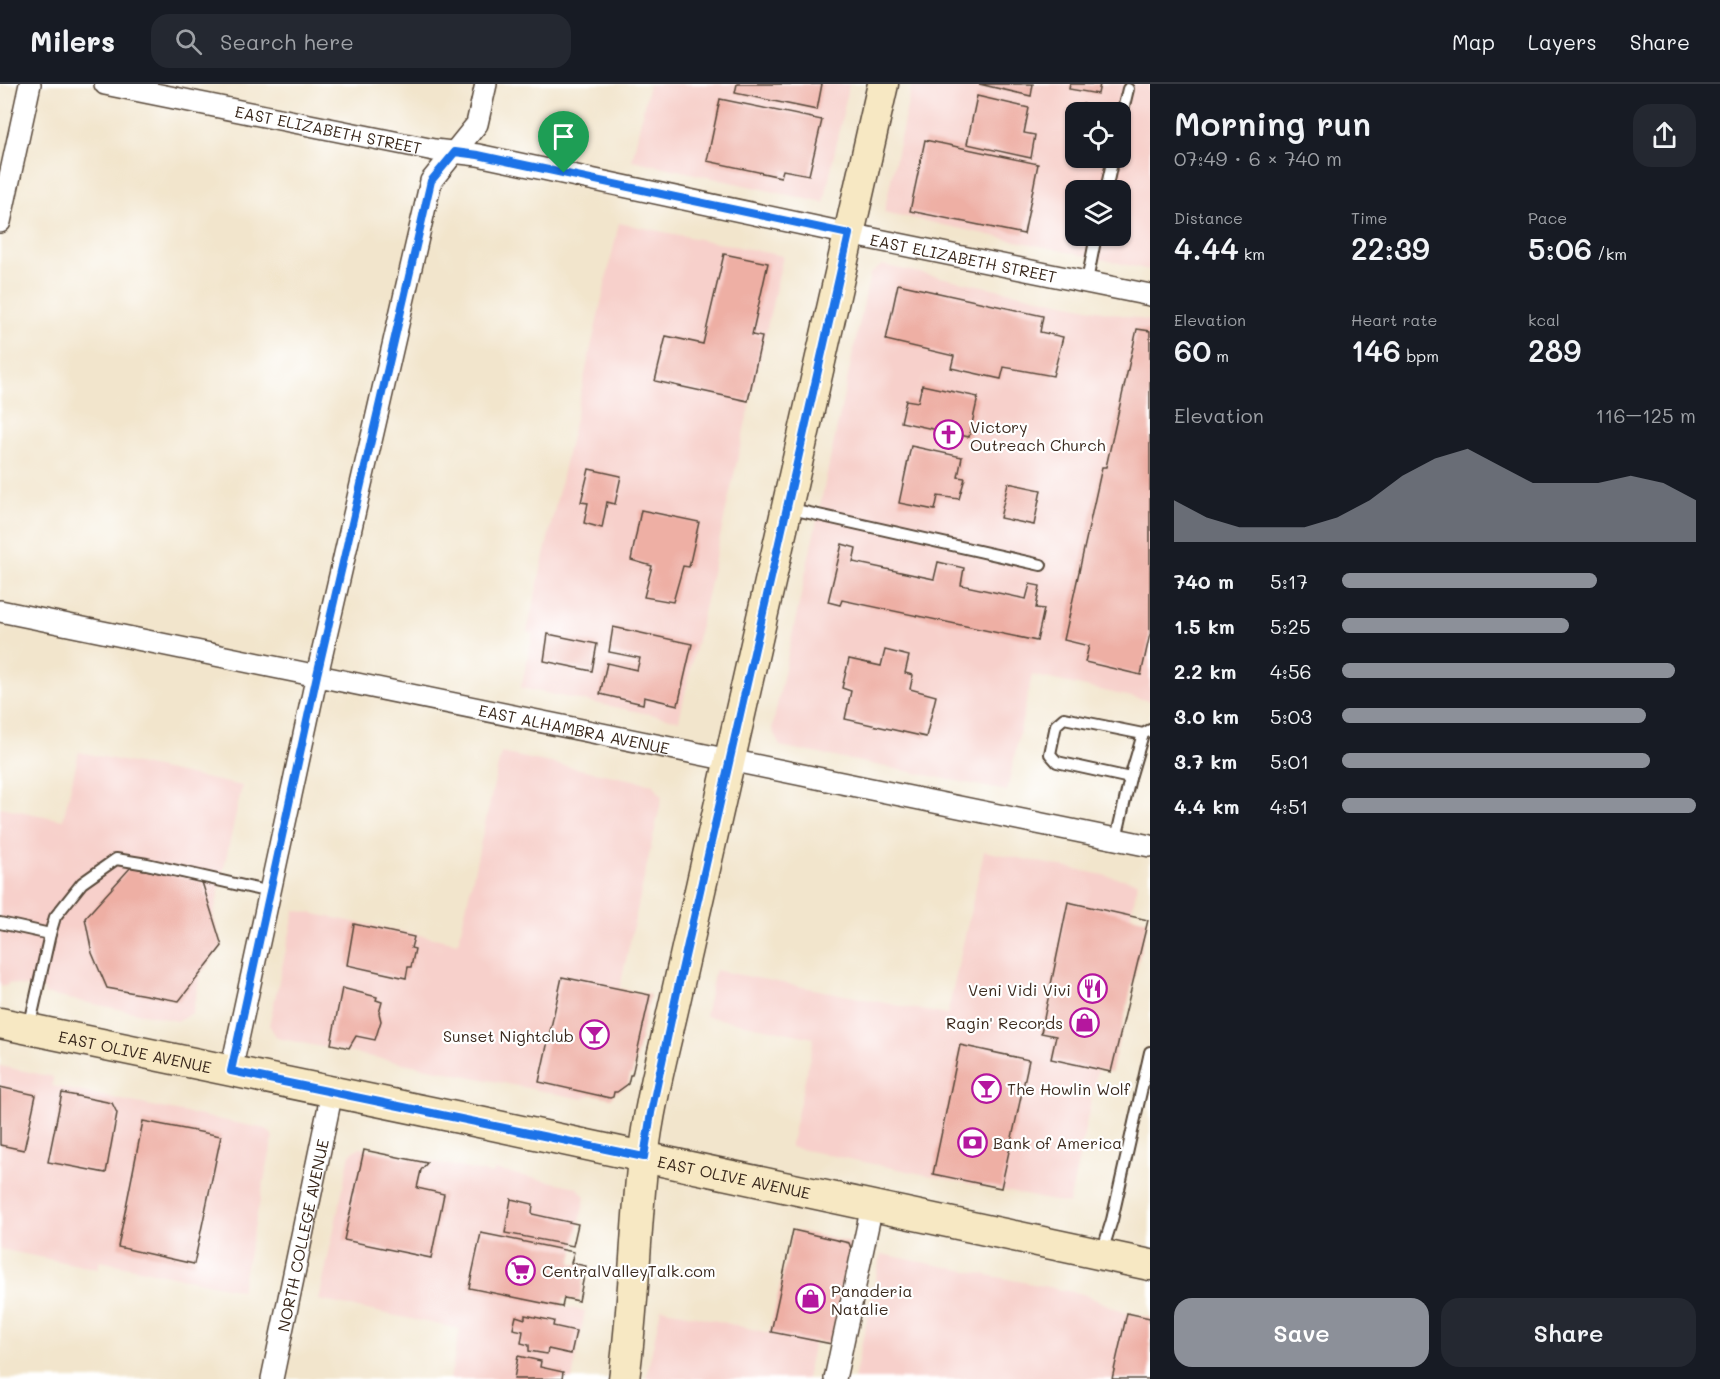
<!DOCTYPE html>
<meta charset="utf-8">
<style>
:root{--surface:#171b24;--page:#242831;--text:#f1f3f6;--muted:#9ea1a6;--line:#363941;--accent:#8c9099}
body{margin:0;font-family:Mali,sans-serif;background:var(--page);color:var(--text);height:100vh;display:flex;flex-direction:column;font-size:22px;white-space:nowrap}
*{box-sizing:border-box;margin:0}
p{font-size:20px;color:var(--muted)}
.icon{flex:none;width:33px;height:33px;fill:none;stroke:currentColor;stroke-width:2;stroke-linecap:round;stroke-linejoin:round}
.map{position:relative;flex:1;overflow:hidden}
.side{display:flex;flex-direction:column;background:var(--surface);width:570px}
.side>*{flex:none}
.fabs{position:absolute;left:1065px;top:18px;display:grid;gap:12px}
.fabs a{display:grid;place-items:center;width:66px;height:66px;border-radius:12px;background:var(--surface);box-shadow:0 2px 4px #0004;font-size:30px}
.pin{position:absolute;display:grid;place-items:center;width:51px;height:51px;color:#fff;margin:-62px -26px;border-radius:50% 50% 50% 0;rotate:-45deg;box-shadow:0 0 6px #0007}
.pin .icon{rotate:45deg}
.round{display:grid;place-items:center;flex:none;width:63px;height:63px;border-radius:18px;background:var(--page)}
.summary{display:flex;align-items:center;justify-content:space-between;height:102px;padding:0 24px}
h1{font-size:33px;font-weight:600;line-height:45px}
.metrics{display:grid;grid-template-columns:repeat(3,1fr);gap:9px;height:102px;padding:6px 24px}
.metrics div{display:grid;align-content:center}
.metrics b{font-size:30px;font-weight:600}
.metrics small{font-size:16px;font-weight:400}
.metrics p{font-size:16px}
.chart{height:168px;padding:12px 24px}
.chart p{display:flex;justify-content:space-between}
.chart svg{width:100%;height:108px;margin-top:6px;fill:var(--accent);opacity:.7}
.primary-button{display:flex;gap:12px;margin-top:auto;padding:12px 24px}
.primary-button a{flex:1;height:69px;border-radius:18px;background:var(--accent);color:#fff;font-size:24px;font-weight:600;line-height:69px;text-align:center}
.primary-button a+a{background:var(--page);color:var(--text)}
ul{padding:0 24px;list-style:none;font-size:20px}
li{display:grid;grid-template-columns:96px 72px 1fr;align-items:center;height:45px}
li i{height:15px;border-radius:8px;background:var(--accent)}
header{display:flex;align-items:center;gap:36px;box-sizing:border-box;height:84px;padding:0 30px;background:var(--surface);border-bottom:2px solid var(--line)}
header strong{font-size:28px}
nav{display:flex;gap:33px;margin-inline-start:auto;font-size:21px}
.search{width:420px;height:54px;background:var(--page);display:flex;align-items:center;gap:15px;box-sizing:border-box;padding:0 21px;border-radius:18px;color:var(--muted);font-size:22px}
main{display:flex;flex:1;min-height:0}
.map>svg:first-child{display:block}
.built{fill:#f7d0cb;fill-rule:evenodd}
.building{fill:#eeafa4}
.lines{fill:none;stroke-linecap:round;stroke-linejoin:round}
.lane-casing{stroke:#564638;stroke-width:14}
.street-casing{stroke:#564638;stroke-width:24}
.secondary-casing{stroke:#564638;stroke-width:33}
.lane{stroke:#fff;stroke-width:10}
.street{stroke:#fff;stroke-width:21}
.secondary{stroke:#f7e8c3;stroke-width:30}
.route-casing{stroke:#fff;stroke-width:12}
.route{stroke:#1a73e8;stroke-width:8}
.labels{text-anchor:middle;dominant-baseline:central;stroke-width:4.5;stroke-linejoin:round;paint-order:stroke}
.street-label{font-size:16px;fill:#3b2a1e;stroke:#fff}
.poi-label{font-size:16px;fill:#3b2a1e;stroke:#fff;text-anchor:start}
</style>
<header>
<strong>Milers</strong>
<div class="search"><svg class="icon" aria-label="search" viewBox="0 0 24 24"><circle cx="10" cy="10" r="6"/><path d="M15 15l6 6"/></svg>Search here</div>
<nav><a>Map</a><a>Layers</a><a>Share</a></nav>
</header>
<main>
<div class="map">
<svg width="1150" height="1295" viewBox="0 0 1150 1295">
<rect width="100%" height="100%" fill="#fff"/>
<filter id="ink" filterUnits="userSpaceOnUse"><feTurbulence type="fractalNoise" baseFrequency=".0167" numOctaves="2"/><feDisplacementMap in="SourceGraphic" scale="12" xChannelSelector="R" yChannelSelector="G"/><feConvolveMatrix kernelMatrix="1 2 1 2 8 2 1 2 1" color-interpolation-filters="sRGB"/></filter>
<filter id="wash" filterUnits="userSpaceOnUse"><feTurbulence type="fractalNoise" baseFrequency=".008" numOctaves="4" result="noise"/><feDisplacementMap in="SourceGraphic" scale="24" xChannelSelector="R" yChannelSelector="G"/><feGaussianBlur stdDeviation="1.35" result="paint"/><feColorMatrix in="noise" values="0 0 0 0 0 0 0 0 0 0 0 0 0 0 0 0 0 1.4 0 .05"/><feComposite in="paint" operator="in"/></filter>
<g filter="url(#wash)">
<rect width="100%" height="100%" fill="#f2e5cc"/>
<g class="built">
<polygon points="649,0 849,0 824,119 632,76"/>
<path d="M912 0H1150V186L884 128ZM1076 28H1120V74H1076ZM1076 106H1120V152H1076Z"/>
<polygon points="619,139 783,172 679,636 521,604 533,550 527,548"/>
<polygon points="882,181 1150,237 1150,617 1032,591 1007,707 780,662 772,645 870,190"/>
<polygon points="79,668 242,702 192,929 178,937 44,910 45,906 8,899 7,902 0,901 0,723 63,736"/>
<polygon points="501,669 653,700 662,713 597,1007 583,1015 277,954 269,941 295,826 458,859"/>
<polygon points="984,767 1138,798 1069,1120 790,1063 814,954 705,932 715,886 947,931"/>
<polygon points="0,982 53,993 52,1002 266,1045 271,1049 273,1055 241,1206 100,1177 98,1185 0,1165"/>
<polygon points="360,1063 493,1090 494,1086 577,1103 585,1113 574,1168 469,1204 585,1227 572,1295 450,1295 460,1245 319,1216 350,1070"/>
<polygon points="793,1146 836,1158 806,1295 646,1295 661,1224 769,1249"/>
<polygon points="881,1170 1083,1210 1135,1233 1150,1295 854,1295"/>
</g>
<g id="blocks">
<g class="building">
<polygon points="737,0 822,0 817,26 735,9"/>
<polygon points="979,0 1033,0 1031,12"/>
<polygon points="1070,0 1100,0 1098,10 1069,5"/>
<polygon points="977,12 1029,24 1024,49 1035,51 1031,74 967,60"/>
<polygon points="720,15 822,36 809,91 783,86 781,93 707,77"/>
<polygon points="1083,20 1094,23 1093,28 1077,28 1077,25 1081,26"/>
<polygon points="925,56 1038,80 1024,150 910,127"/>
<polygon points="724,170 768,179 752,251 762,253 748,317 655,297 666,252 703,260"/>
<polygon points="898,200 1043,232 1040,248 1063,253 1053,292 1004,283 1001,295 951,284 954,272 886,256"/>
<polygon points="1137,245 1150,247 1150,550 1141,591 1085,578 1089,562 1064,556 1102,383 1106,383"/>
<polygon points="922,301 978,313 969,353 901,338 906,316 918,318"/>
<polygon points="911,362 962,373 958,393 965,394 959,415 938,412 935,426 899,419"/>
<polygon points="589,385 621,392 615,420 607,418 602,444 584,439 588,419 581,418"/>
<polygon points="1008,399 1041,406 1034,441 1000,434"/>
<polygon points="641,426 699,438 689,483 683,482 673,518 644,513 652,482 631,476"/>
<polygon points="842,460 856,464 853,478 934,495 938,478 964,484 961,501 1026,515 1030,500 1040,502 1036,524 1044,525 1037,557 842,516 840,521 828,518"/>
<polygon points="613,543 692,560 678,621 644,613 643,620 600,610 607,579 637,586 640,574 609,568"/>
<polygon points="548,550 597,560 592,587 544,577"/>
<polygon points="885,566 909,572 905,589 913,591 910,605 936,612 926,653 845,635 851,607 842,604 849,575 881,582"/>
<polygon points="131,783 202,798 222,862 179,917 107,904 92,869 85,834"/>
<polygon points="1068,818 1148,836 1111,988 1051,975 1056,952 1041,949"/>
<polygon points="354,840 414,853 411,864 415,865 411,883 408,883 406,894 347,881"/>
<polygon points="562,893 650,911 632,991 630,991 628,1000 617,1008 614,1008 613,1013 610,1014 539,998"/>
<polygon points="342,904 377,913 376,916 382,918 379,929 381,937 375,956 356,952 349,964 331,960"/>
<polygon points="960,961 1029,976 1001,1104 933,1090"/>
<polygon points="0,1003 36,1011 24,1066 0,1061"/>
<polygon points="62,1009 112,1019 117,1029 106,1089 48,1078"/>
<polygon points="143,1037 221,1052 194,1180 118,1163"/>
<polygon points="364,1066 427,1079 421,1086 417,1104 444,1110 431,1174 344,1156"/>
<polygon points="511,1115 533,1120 532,1130 578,1140 573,1162 505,1149"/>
<polygon points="793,1146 849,1159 852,1167 832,1260 771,1248"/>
<polygon points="481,1149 574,1168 571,1179 586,1182 579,1217 564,1214 562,1223 469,1204"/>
<polygon points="1127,1229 1150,1234 1150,1295 1112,1295"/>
<polygon points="525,1231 554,1237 553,1242 576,1247 571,1270 548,1265 547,1270 529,1267 529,1261 521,1259 523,1247 513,1245 516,1232 525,1235"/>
<polygon points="518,1272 541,1277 540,1283 563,1288 562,1295 514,1295"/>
</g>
</g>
</g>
<g filter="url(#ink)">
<use href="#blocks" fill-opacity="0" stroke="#564638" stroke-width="1.5"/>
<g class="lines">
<defs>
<g id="lane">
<polyline points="1120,38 1128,5"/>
<polyline points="1106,106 1113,74"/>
<polyline points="1087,197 1096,152"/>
<polyline points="787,424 1041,481"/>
<polyline points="1130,694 1057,678 1050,670 1056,641 1064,634 1143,650"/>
<polyline points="1116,755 1130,694 1143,650 1150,646"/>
<polyline points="0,839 50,850"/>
<polyline points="29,944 50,850 55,833 82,799 116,775 147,780 270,808"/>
<polyline points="1102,1168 1112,1136 1150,968"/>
</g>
<g id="street">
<path id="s1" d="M105 0 434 66 478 71 849 150 1150 211"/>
<polyline points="0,138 30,0"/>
<path id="s2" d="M0 527 1150 762"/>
<polyline points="231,987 317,591 431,97 477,40 486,0"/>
<path id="s3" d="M272 1295 332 1008"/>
<polyline points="835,1295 872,1122"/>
</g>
<g id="secondary">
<path id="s4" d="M0 939 479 1038 1150 1181"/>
<path d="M624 1295C634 1222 635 1148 643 1075 649 1019 665 963 677 908L883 0"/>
</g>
</defs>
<use href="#lane" class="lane-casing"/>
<use href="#street" class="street-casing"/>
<use href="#secondary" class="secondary-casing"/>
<use href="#lane" class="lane"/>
<use href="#street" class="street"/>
<use href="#secondary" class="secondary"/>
</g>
</g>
<g class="lines" filter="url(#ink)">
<defs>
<polygon id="route" points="455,68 478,71 849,150 677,908 651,1029 644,1073 231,987 317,591 431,97"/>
</defs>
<use href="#route" class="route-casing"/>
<use href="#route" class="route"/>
</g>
<defs>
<symbol id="church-ring" viewBox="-11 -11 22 22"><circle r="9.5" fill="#fff" stroke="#b5179e" stroke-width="1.5"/><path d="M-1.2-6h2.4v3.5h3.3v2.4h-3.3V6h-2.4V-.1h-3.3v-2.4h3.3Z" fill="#b5179e"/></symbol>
<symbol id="restaurant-ring" viewBox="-11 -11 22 22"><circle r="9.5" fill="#fff" stroke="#b5179e" stroke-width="1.5"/><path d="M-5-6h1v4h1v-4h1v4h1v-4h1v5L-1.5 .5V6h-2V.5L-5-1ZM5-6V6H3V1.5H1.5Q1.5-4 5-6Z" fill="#b5179e"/></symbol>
<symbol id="shop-ring" viewBox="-11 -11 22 22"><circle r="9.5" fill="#fff" stroke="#b5179e" stroke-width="1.5"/><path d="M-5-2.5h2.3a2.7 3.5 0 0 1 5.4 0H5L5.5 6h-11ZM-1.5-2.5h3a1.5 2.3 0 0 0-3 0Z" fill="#b5179e"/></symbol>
<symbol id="bar-ring" viewBox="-11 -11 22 22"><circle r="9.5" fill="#fff" stroke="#b5179e" stroke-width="1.5"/><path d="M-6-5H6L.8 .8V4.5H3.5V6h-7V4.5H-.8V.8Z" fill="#b5179e"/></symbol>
<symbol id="bank-ring" viewBox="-11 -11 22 22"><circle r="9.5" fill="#fff" stroke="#b5179e" stroke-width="1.5"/><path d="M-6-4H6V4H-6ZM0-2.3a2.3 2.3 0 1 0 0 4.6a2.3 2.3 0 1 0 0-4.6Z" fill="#b5179e"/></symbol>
<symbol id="supermarket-ring" viewBox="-11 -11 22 22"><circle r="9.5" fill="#fff" stroke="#b5179e" stroke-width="1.5"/><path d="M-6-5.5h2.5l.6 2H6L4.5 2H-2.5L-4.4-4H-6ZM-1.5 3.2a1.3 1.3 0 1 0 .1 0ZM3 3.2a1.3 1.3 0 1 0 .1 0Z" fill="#b5179e"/></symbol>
</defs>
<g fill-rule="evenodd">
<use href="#church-ring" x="932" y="334" width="33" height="33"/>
<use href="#restaurant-ring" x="1076" y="888" width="33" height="33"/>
<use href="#shop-ring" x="1068" y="922" width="33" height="33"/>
<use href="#bar-ring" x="578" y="934" width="33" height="33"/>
<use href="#bar-ring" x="970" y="988" width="33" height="33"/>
<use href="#bank-ring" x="956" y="1042" width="33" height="33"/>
<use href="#supermarket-ring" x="504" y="1170" width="33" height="33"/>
<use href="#shop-ring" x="794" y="1198" width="33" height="33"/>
</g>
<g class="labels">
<g class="street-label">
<text stroke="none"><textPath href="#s1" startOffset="228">EAST ELIZABETH STREET</textPath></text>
<text stroke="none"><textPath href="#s1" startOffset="876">EAST ELIZABETH STREET</textPath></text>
<text stroke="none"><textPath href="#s2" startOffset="586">EAST ALHAMBRA AVENUE</textPath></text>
<text stroke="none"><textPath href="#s4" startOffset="138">EAST OLIVE AVENUE</textPath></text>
<text stroke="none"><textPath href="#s4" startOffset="750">EAST OLIVE AVENUE</textPath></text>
<text stroke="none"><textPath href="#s3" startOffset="147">NORTH COLLEGE AVENUE</textPath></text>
</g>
<g class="poi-label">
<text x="970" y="342">Victory<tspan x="970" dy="18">Outreach Church</tspan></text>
<text x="1071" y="905" text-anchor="end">Veni Vidi Vivi</text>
<text x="1063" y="938" text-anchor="end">Ragin' Records</text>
<text x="574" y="951" text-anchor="end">Sunset Nightclub</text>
<text x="1007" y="1004">The Howlin Wolf</text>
<text x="993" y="1058">Bank of America</text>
<text x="542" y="1186">CentralValleyTalk.com</text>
<text x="831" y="1206">Panaderia<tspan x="831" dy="18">Natalie</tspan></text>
</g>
</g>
</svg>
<div class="fabs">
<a><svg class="icon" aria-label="locate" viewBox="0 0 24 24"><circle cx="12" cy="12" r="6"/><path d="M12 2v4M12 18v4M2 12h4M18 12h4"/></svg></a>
<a><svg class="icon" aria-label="layers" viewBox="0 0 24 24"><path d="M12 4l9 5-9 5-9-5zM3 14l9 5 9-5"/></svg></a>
</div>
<div class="pin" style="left:564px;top:89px;background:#1e9e55"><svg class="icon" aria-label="arrive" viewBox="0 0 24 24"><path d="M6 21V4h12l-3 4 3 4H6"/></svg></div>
</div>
<section class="side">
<div class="summary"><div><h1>Morning run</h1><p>07:49 · 6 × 740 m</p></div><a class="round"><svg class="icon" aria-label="share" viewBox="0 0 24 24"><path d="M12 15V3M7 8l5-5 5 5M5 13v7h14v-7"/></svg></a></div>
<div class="metrics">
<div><p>Distance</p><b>4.44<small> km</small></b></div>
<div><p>Time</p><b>22:39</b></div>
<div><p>Pace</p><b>5:06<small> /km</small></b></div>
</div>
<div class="metrics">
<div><p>Elevation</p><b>60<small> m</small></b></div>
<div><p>Heart rate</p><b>146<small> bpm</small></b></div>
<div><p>kcal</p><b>289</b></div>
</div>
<div class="chart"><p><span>Elevation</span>116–125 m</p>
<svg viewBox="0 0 160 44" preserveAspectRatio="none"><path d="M0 44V27L10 34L20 38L30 38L40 38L50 34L60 27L70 17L80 10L90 6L100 13L110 20L120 20L130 20L140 17L150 20L160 27V44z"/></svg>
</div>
<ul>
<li><b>740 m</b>5:17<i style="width:72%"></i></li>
<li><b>1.5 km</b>5:25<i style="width:64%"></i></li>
<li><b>2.2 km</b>4:56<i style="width:94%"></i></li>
<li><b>3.0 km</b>5:03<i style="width:86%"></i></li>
<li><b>3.7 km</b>5:01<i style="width:87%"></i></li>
<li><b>4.4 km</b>4:51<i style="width:100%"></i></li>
</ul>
<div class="primary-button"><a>Save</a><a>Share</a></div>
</section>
</main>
